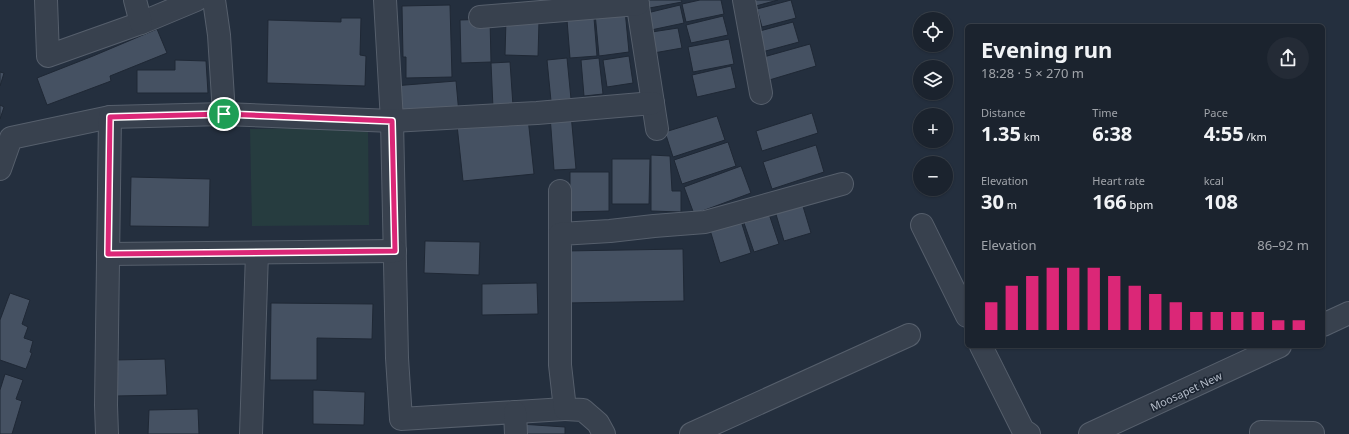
<!DOCTYPE html>
<meta charset="utf-8">
<style>
:root{--surface:#1b232e;--page:#242b36;--text:#f1f3f6;--muted:#a0a4aa;--line:#39404a;--accent:#db2777}
body{margin:0;font-family:"Noto Sans",sans-serif;background:var(--page);color:var(--text);height:100vh;display:flex;flex-direction:column;font-size:15px;white-space:nowrap}
*{box-sizing:border-box;margin:0}
p{font-size:13px;color:var(--muted)}
.icon{flex:none;width:22px;height:22px;fill:none;stroke:currentColor;stroke-width:2;stroke-linecap:round;stroke-linejoin:round}
.map{position:relative;flex:1;overflow:hidden}
.drawer{position:absolute;left:965px;top:24px;width:360px;height:324px;display:flex;flex-direction:column;background:var(--surface);border-radius:6px;box-shadow:0 1px 3px #0004,0 0 0 1px var(--line)}
.drawer>*{flex:none}
.controls{position:absolute;left:913px;top:12px;display:grid;gap:8px}
.controls a{display:grid;place-items:center;width:40px;height:40px;border-radius:50%;background:var(--surface);box-shadow:0 1px 3px #0004,0 0 0 1px var(--line);font-size:20px}
.pin{position:absolute;display:grid;place-items:center;width:34px;height:34px;color:#fff;margin:-17px;border:2px solid #fff;border-radius:50%;box-shadow:0 1px 4px #0007}
.round{display:grid;place-items:center;flex:none;width:42px;height:42px;border-radius:21px;background:var(--page)}
.head{display:flex;align-items:center;justify-content:space-between;height:68px;padding:0 16px}
h1{font-size:22px;font-weight:700;line-height:30px}
.metrics{display:grid;grid-template-columns:repeat(3,1fr);gap:6px;height:68px;padding:4px 16px}
.metrics div{display:grid;align-content:center}
.metrics b{font-size:20px;font-weight:700}
.metrics small{font-size:11px;font-weight:400}
.metrics p{font-size:11px}
.chart{height:112px;padding:8px 16px}
.chart p{display:flex;justify-content:space-between}
.chart svg{width:100%;height:72px;margin-top:4px;stroke:var(--accent);stroke-width:6}
.map>svg:first-child{display:block}
.green{fill:#263c3f}
.building{fill:#455162;stroke:#1f2835}
.lines{fill:none;stroke-linecap:round;stroke-linejoin:round}
.minor-casing{stroke:#565f6c;stroke-width:24}
.minor{stroke:#38414e;stroke-width:22}
.route-casing{stroke:#fff;stroke-width:8}
.route{stroke:#db2777;stroke-width:5}
.labels{text-anchor:middle;dominant-baseline:central;stroke-width:3.5;stroke-linejoin:round;paint-order:stroke}
.street-label{font-size:11px;fill:#b4bcc9;stroke:#1d2633}
</style>
<div class="map">
<svg width="1349" height="434" viewBox="0 0 1349 434">
<rect width="100%" height="100%" fill="#242f3e"/>
<polygon class="green" points="368,127 369,225 252,226 250,129"/>
<g class="building">
<polygon points="643,0 681,0 682,2 644,9"/>
<polygon points="700,0 721,0 724,14 686,22 682,4"/>
<polygon points="750,0 778,0 752,7"/>
<polygon points="791,0 796,18 762,27 757,9"/>
<polygon points="450,5 452,77 406,78 406,57 403,57 402,6"/>
<polygon points="680,5 684,23 651,30 647,13"/>
<polygon points="625,10 629,52 599,56 595,13"/>
<polygon points="723,16 728,35 691,43 686,25"/>
<polygon points="341,18 361,18 360,55 366,56 365,86 267,83 268,20 341,22"/>
<polygon points="594,18 597,56 570,58 567,20"/>
<polygon points="490,19 491,62 461,63 460,20"/>
<polygon points="506,20 539,21 538,56 505,55"/>
<polygon points="793,22 799,42 762,52 756,32"/>
<polygon points="678,28 682,48 648,54 645,33"/>
<polygon points="157,29 167,53 110,76 111,81 47,105 37,78 93,56"/>
<polygon points="729,39 734,64 693,72 688,47"/>
<polygon points="810,44 816,66 766,81 760,58"/>
<polygon points="629,56 633,83 607,87 603,60"/>
<polygon points="567,58 571,99 551,101 547,60"/>
<polygon points="599,58 603,94 584,96 581,60"/>
<polygon points="175,60 206,61 208,93 137,93 137,70 175,70"/>
<polygon points="510,62 513,106 493,108 491,63"/>
<polygon points="731,66 736,88 697,97 692,75"/>
<polygon points="0,72 4,73 0,86"/>
<polygon points="456,81 459,114 396,119 393,86"/>
<polygon points="0,105 4,107 0,119"/>
<polygon points="812,113 818,133 762,151 756,131"/>
<polygon points="571,114 576,169 554,170 550,115"/>
<polygon points="717,116 725,140 673,157 665,132"/>
<polygon points="528,118 534,174 463,181 457,125"/>
<polygon points="728,142 736,166 682,184 674,160"/>
<polygon points="816,145 824,172 772,189 763,162"/>
<polygon points="651,155 670,156 672,191 681,191 681,212 651,211"/>
<polygon points="612,159 650,159 649,204 612,204"/>
<polygon points="741,166 751,193 694,214 684,187"/>
<polygon points="570,172 609,172 609,211 570,212"/>
<polygon points="131,177 210,179 209,227 130,226"/>
<polygon points="802,203 811,233 784,241 775,211"/>
<polygon points="769,214 779,244 754,252 744,223"/>
<polygon points="741,221 751,253 720,263 710,230"/>
<polygon points="425,241 480,242 479,275 424,273"/>
<polygon points="683,249 684,301 566,303 565,251"/>
<polygon points="537,283 538,314 482,315 482,284"/>
<polygon points="10,293 30,300 22,324 28,327 24,338 33,341 30,352 32,353 26,369 0,360 0,320"/>
<polygon points="271,303 373,304 372,339 317,338 317,380 270,380"/>
<polygon points="165,359 167,395 115,396 114,360"/>
<polygon points="5,374 23,380 16,399 22,401 12,434 0,434 0,390"/>
<polygon points="313,390 365,392 364,425 313,424"/>
<polygon points="198,409 199,434 148,434 149,410"/>
<polygon points="520,424 565,427 565,434 519,434"/>
</g>
<g class="lines">
<defs>
<g id="minor">
<polyline points="46,0 48,56 141,23 196,0"/>
<polyline points="135,0 141,23"/>
<polyline points="214,0 219,35 224,114"/>
<polyline points="385,0 392,121 397,358 401,419 565,409"/>
<polyline points="637,0 657,129"/>
<polyline points="744,0 761,93"/>
<polyline points="480,17 638,4"/>
<polyline points="0,169 11,138 110,117"/>
<polyline points="560,191 560,234"/>
<polyline points="922,225 967,316"/>
<polyline points="108,254 395,251"/>
<polyline points="1323,325 1349,313"/>
<polyline points="981,346 1023,430 1029,434"/>
<polyline points="515,412 516,434"/>
<polyline points="1261,432 1313,433"/>
<polyline points="107,434 106,405 110,117 224,114 392,121 537,113 653,103"/>
<polyline points="251,434 257,253"/>
<polyline points="604,434 598,423 583,410 565,409 560,365 560,234 610,231 654,226 705,222 842,184"/>
<polyline points="691,434 909,335"/>
<polyline points="1090,434 1280,346"/>
</g>
</defs>
<use href="#minor" class="minor-casing"/>
<use href="#minor" class="minor"/>
</g>
<g class="lines">
<defs>
<polygon id="route" points="224,114 392,121 395,251 108,254 110,117"/>
</defs>
<use href="#route" class="route-casing"/>
<use href="#route" class="route"/>
</g>
<g class="labels">
<g class="street-label">
<text transform="translate(1186 391) rotate(-25)">Moosapet New</text>
</g>
</g>
</svg>
<div class="controls">
<a><svg class="icon" aria-label="locate" viewBox="0 0 24 24"><circle cx="12" cy="12" r="6"/><path d="M12 2v4M12 18v4M2 12h4M18 12h4"/></svg></a>
<a><svg class="icon" aria-label="layers" viewBox="0 0 24 24"><path d="M12 4l9 5-9 5-9-5zM3 14l9 5 9-5"/></svg></a>
<a>+</a>
<a>−</a>
</div>
<div class="pin" style="left:224px;top:114px;background:#1e9e55"><svg class="icon" aria-label="arrive" viewBox="0 0 24 24"><path d="M6 21V4h12l-3 4 3 4H6"/></svg></div>
<section class="drawer">
<div class="head"><div><h1>Evening run</h1><p>18:28 · 5 × 270 m</p></div><a class="round"><svg class="icon" aria-label="share" viewBox="0 0 24 24"><path d="M12 15V3M7 8l5-5 5 5M5 13v7h14v-7"/></svg></a></div>
<div class="metrics">
<div><p>Distance</p><b>1.35<small> km</small></b></div>
<div><p>Time</p><b>6:38</b></div>
<div><p>Pace</p><b>4:55<small> /km</small></b></div>
</div>
<div class="metrics">
<div><p>Elevation</p><b>30<small> m</small></b></div>
<div><p>Heart rate</p><b>166<small> bpm</small></b></div>
<div><p>kcal</p><b>108</b></div>
</div>
<div class="chart"><p><span>Elevation</span>86–92 m</p>
<svg viewBox="0 0 160 44" preserveAspectRatio="none"><path d="M5 44V27M15 44V17M25 44V11M35 44V6M45 44V6M55 44V6M65 44V11M75 44V17M85 44V22M95 44V27M105 44V33M115 44V33M125 44V33M135 44V33M145 44V38M155 44V38"/></svg>
</div>
</section>
</div>
